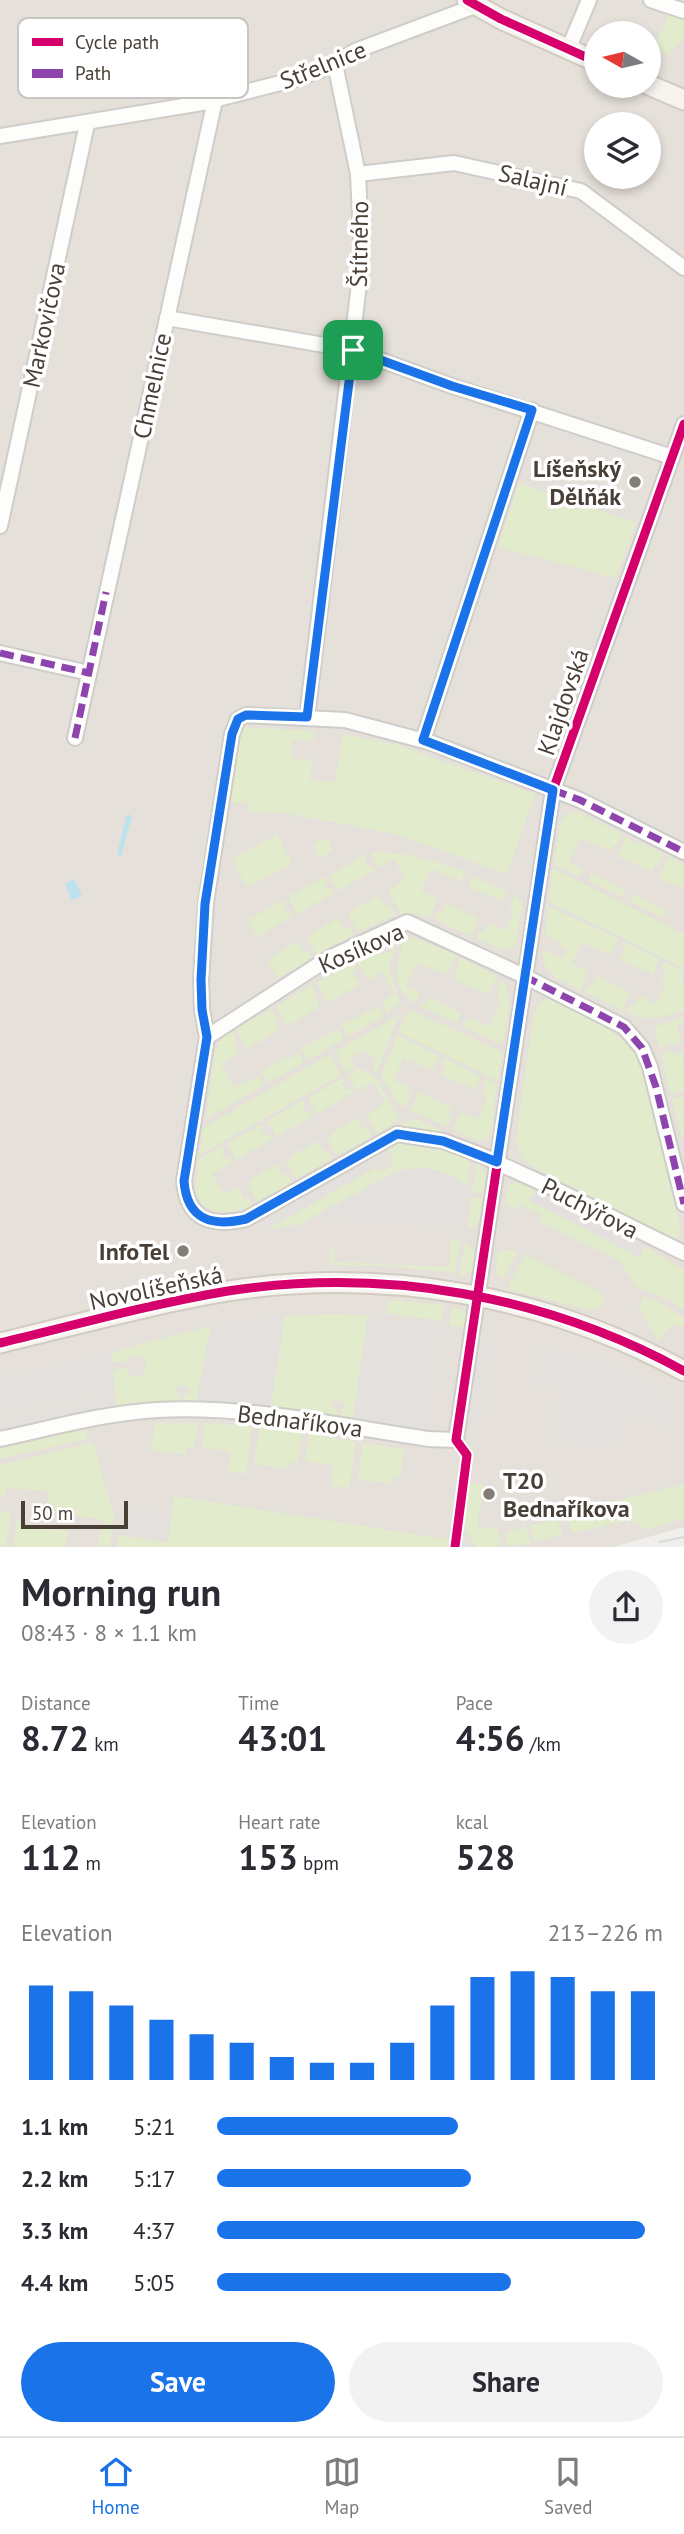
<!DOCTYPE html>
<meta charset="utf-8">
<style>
:root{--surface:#fff;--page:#f2f2f3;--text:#2b2b33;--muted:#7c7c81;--line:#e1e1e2;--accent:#1a73e8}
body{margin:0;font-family:"PT Sans",sans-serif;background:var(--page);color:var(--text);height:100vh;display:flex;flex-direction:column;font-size:26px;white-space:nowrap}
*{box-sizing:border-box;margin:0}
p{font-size:23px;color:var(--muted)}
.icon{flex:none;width:38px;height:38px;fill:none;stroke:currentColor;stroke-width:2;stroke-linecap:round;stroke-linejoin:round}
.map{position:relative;height:1547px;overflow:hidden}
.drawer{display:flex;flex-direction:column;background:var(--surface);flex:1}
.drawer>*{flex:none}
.needle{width:46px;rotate:278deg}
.tools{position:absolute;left:584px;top:21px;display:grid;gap:14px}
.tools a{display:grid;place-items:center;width:77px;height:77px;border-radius:50%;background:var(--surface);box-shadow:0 4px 10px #0003;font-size:35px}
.scale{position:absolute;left:21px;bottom:18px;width:107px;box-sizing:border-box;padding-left:7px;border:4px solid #483f37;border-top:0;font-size:19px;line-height:24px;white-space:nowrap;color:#483f37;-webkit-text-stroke:5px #fff;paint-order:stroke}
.pin{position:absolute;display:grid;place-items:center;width:60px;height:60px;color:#fff;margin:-30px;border-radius:14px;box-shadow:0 4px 10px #0006}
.round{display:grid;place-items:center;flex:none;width:74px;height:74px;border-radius:37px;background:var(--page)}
.headline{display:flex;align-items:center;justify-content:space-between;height:119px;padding:0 21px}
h1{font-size:38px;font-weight:700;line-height:52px}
.stats{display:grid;grid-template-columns:repeat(3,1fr);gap:10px;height:119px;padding:7px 21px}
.stats div{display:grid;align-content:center}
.stats b{font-size:35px;font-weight:700}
.stats small{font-size:19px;font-weight:400}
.stats p{font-size:19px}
.chart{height:196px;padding:14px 21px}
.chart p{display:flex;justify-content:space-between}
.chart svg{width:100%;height:126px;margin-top:7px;stroke:var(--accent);stroke-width:6}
.button{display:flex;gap:14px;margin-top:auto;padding:14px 21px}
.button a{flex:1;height:80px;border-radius:42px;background:var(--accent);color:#fff;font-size:28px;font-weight:700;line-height:80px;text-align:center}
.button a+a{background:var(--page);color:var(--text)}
ul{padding:0 21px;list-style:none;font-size:23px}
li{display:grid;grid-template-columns:112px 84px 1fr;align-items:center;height:52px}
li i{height:18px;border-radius:9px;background:var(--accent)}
.tab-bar{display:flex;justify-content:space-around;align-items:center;height:98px;border-top:2px solid var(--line);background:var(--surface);font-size:19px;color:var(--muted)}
.tab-bar a{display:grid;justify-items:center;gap:4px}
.tab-bar .current{color:var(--accent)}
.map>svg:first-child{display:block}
.residential{fill:#e5e0d9;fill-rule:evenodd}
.green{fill:#e2ebcc}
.parking{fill:#e3e0dd}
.water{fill:#bce1ef}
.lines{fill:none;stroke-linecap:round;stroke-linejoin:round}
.street-casing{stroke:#cfcdc9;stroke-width:18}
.secondary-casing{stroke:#d1cbc3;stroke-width:23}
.street{stroke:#fdfdfc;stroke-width:14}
.secondary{stroke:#f7f4ef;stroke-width:19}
.tram{stroke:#d9d9d8;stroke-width:2}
.quiet{stroke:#8e44ad;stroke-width:7;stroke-dasharray:14 7;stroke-linecap:butt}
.cycleway-casing{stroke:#fff;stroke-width:13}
.cycleway{stroke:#d6006c;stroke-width:9}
.route-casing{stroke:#fff;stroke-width:14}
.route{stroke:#1a73e8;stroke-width:9}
.poi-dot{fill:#837d76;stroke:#fff;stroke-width:2.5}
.labels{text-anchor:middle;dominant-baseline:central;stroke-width:7;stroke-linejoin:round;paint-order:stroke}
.street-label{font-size:24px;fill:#483f37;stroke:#fff}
.poi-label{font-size:24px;font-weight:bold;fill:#483f37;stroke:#fff;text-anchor:end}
.key{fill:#fff;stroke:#c8c5c3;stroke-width:2}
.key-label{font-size:19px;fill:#483f37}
</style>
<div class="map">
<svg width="684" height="1547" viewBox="0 0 684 1547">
<rect width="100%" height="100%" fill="#f1efec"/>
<path class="residential" d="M0 0H684V1527L613 1547H0ZM597 33H649V86H597ZM597 124H649V177H597Z"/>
<g class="green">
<polygon points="670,12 684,17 684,35 680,44 678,43 675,49 672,48 670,55 653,47"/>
<polygon points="519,483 636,523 615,578 498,547"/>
<polygon points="241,727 315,731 314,741 293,739 291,757 295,758 295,761 298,759 312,760 310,780 335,782 343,734 397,745 535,794 507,874 395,834 284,813 248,812 248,803 226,801 238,729"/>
<polygon points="577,812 623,834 617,846 613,845 611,850 581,839 569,862 584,869 580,877 554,864 560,824 567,813"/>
<polygon points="277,834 292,864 247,887 232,859"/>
<polygon points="627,836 630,838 629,841 636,844 637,841 664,854 658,866 655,864 652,871 617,856"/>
<polygon points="329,840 332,850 325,857 316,854 314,842"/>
<path d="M375 852C407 853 435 860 465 872L461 881 431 869 421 890 438 899 429 917 415 913 401 914 388 892 405 879 394 859 378 868 370 853Z"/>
<polygon points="365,855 367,859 364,862 367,867 371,865 374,870 338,891 329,876"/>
<polygon points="669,856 684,864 684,887 679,884 678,887 659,877"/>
<polygon points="553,868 684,934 684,968 549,902"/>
<polygon points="592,873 625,890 622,897 589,881"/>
<polygon points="473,876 507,892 502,901 468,887"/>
<polygon points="324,877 328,882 324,885 327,890 331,888 334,893 297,914 288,897"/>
<polygon points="633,894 667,911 663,918 630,901"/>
<polygon points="378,895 385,906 389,904 396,915 358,932 348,915 353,912 353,910"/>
<polygon points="515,895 523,901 515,945 510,949 499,949 476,938 480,931 483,932 488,923 505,931 515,910 509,907"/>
<polygon points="284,900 287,905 283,907 286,913 290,911 293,916 257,937 247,920"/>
<polygon points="446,903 479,919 471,936 434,919 438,911 442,912"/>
<path d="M548 906 619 939 612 954 582 943 572 963 589 972 580 990C559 979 543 977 542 949L562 959 567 949 558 945 560 942 545 935Z"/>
<polygon points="338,918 345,929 349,927 354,934 317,955 307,938 313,935 312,933"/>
<path d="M412 937 456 955 447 974 417 963 406 986 420 993 415 1003C389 991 398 959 404 938Z"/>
<polygon points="398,939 389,967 400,1003 388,1013 382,1002 395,994 382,972 368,980 356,960 378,949 382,955 393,950 390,943"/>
<polygon points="298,941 304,952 308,950 312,958 278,978 268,961 273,958 272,956"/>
<polygon points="624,942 660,959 653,974 619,960 625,949 621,947"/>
<polygon points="461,958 497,976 488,994 454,980 458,971 455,970"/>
<polygon points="352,962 357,970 353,973 360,984 328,1003 317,983"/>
<path d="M665 962 684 971 681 983 684 985V1010C662 1017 648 1022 626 1012L630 1005 634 1006 639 996 656 1004 666 983 661 980 666 970 662 967Z"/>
<polygon points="597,976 630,992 622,1010 585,992 589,984 593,985"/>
<path d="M501 979C516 996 506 1022 503 1042L498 1043 462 1026 464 1021 468 1022 470 1018 489 1027 500 1004 495 1001 500 991 496 989Z"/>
<polygon points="312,985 317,994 314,996 320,1007 287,1026 276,1006"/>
<polygon points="429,997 462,1014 457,1023 420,1006 421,1003 425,1005"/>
<path d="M545 999 552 1000C586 1017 629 1031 642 1071L681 1229 680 1236 675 1238 662 1234 533 1167 521 1157 516 1140 533 1018 537 1005Z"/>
<polygon points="378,1006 384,1016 348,1036 342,1025"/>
<polygon points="272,1009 278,1019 274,1021 279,1030 247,1049 236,1029"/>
<polygon points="409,1009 502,1052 498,1081 398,1032"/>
<polygon points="399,1015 377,1072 372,1069 376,1059 363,1051 350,1058 355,1068 346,1072 335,1052"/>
<polygon points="684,1017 684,1022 677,1025 681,1042 660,1048 655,1031 657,1026"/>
<polygon points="339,1029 344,1039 308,1060 301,1048"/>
<polygon points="232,1032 238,1041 234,1044 239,1053 221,1064 234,1087 259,1076 264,1085 206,1119 215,1051 222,1038"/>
<polygon points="397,1035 440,1056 433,1070 403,1059 394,1080 411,1088 407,1096 410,1097 406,1107 397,1103 381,1075"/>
<polygon points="672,1050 673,1054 683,1052 684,1090 671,1094 661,1054"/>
<polygon points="299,1053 304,1062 268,1083 261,1071 287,1057 289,1059"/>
<polygon points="330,1054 341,1075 199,1155 203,1128"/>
<polygon points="445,1058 481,1076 475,1089 441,1076 445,1067 442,1064"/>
<polygon points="360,1068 376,1078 400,1120 377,1133 367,1116 385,1102 373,1082 357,1091 347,1075"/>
<polygon points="343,1078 345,1081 342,1083 346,1090 350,1088 353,1093 317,1114 308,1098"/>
<polygon points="486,1078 497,1084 491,1133 486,1139 478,1141 452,1129 461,1112 478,1119 487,1098 482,1096 486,1086 483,1084"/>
<polygon points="419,1092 452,1108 448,1115 452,1117 447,1127 410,1110"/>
<polygon points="683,1096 684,1138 682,1138 672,1099"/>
<polygon points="303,1100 305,1104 302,1106 306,1113 310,1111 313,1116 276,1137 267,1121"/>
<polygon points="357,1118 364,1130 368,1128 372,1136 337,1156 327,1138 333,1135 332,1133"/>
<polygon points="414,1118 445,1132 443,1135 391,1130"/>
<polygon points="262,1124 264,1127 261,1129 265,1136 270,1134 272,1139 236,1160 227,1144"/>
<polygon points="318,1141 324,1152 328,1151 332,1159 296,1179 286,1162 292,1158 291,1156"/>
<path d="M399 1143C423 1143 448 1148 471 1158L467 1186 455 1177 434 1169 388 1176 303 1223 264 1231 376 1167 380 1172 394 1164 388 1147Z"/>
<path d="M222 1146 224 1150 221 1152 225 1159 230 1157 233 1162 212 1174 224 1194 237 1187 244 1199 248 1197 252 1205C233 1215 197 1218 196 1187 195 1178 198 1168 199 1159Z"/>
<path d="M477 1162C487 1170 488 1181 486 1194L472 1192Z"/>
<polygon points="277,1164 283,1175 287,1174 292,1182 257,1202 247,1184 252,1181 251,1179"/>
<polygon points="513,1183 521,1183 536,1191 530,1201 639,1256 644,1246 684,1270 684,1310 670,1300 636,1287 621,1262 614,1258 539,1221 542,1215 519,1204 516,1210 505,1204 508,1185"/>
<path d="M472 1197 486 1199C484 1213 483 1225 467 1228Z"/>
<polygon points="451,1239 460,1240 455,1273 387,1266 329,1265 330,1250 335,1249 334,1262 449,1267"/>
<polygon points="465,1242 474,1250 476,1264 471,1272 459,1277"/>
<polygon points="505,1250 518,1251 503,1279 496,1273 498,1253"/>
<polygon points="525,1254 600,1292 605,1303 601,1307 589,1310 507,1289"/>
<polygon points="643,1297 657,1301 684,1318 684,1326 672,1325 661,1336 659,1342 638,1307 642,1305 641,1298"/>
<polygon points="389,1300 444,1305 442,1321 386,1313"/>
<polygon points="452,1307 464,1311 468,1318 467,1328 449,1326"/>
<polygon points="332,1314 368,1315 353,1420 339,1419 341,1409 345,1409 345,1402 332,1400 332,1408 337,1408 336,1418 270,1409 285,1316"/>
<polygon points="211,1326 196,1403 183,1403 184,1394 189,1394 190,1387 177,1386 176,1393 180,1394 179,1403 117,1406 113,1370 128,1368 128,1375 144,1376 146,1358 129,1355 128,1361 112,1363 112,1352"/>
<polygon points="155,1423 198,1423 194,1448 187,1447 185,1455 151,1450"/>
<polygon points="205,1423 252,1426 246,1474 228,1471 230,1451 202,1447"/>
<polygon points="260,1427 302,1433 298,1463 290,1462 288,1469 254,1464"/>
<polygon points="75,1431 87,1431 87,1439 0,1459 0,1449"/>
<polygon points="309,1434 356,1442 349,1488 331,1486 333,1466 305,1461"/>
<polygon points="91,1443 94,1446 114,1516 110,1547 97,1547 103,1520 47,1512 49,1491 6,1488 5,1495 0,1495 0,1465"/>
<polygon points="363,1443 404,1449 400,1478 392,1477 391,1484 358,1479"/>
<polygon points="468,1483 484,1484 477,1526 498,1529 500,1540 498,1547 476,1547 462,1525"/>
<polygon points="684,1484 684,1519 647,1529 629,1520 572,1533 567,1514 569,1513"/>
<polygon points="174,1496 452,1540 451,1547 116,1547 118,1535 168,1543"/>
<polygon points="0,1511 11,1513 6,1547 0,1547"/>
<polygon points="558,1519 562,1535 534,1542 530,1526"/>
<polygon points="16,1521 24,1522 24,1525 68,1531 65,1547 13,1547"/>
<polygon points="526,1527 530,1543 508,1547 505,1532"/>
</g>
<g class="parking">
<polygon points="558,422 638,452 634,459 555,432"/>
<polygon points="370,1158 376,1167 264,1231 261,1225"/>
<polygon points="426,1168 445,1173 467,1186 461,1226 311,1218 388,1176 404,1169"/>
<polygon points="536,1191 644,1246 639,1257 529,1200"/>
<polygon points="368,1315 442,1326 426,1431 353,1420"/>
<polygon points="285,1316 270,1409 196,1403 211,1326"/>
<polygon points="480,1340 491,1342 479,1421 468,1420"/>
<polygon points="541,1351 615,1363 659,1390 655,1398 671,1407 662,1427 628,1410 620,1440 591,1447 553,1442 561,1389 535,1384"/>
<polygon points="107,1353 113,1406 0,1433 0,1422 100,1399 99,1391 0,1413 0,1379"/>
<polygon points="123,1509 171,1515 168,1540 119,1534"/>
</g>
<g class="water">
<polygon points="127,814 132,816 121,856 117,855"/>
<polygon points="74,879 82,896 72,900 65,884"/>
</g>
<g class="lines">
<defs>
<g id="street">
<polyline points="651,0 684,11"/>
<polyline points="568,50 589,0"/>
<polyline points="0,136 202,103 300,78 335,64 355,51 475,6"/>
<polyline points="358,174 454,163 581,191 684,268"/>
<polyline points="167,318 353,350 452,386 672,457"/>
<polyline points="0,526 87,124"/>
<polyline points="0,653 89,673"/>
<polyline points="307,717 362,259 358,174 335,64"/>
<polyline points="75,738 215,100"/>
<polyline points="423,740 532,410"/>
<path d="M684 852 580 800 432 743 345 720 246 715 238 719 232 734 206 903 201 980 202 1010 207 1037 184 1181C187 1220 212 1227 246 1219L397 1134 443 1141 476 1153 553 1188 684 1253"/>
<polyline points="207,1037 329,958 407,922 524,976 624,1027 642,1048 650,1067 684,1204"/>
<path d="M0 1439C52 1428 104 1413 158 1410 246 1405 341 1426 429 1439L456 1440 553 790 684 424"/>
</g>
<g id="secondary">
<polyline points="467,0 501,19 597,62"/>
<polyline points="649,85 684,100"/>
<path d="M0 1343C75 1325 151 1304 228 1291 384 1267 545 1295 684 1371"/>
</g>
</defs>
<use href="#street" class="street-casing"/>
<use href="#secondary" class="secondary-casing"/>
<use href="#street" class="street"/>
<use href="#secondary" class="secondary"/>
<polyline class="tram" points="660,1542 684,1537"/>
<g class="quiet">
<polyline points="0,653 89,673"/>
<polyline points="75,738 106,592"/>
<polyline points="553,790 580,800 684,852"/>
<polyline points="524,976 624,1027 642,1048 656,1087 684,1204"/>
</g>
<defs>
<g id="cycleway">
<polyline points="467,0 501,19 597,62"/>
<path d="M0 1343C75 1325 151 1304 228 1291 384 1267 545 1295 684 1371"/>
<polyline points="455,1547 467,1455 456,1440 553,790 684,424"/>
</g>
</defs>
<use href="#cycleway" class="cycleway-casing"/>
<use href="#cycleway" class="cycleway"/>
</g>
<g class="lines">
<defs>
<path id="route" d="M353 350 452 386 532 410 423 740 553 790 497 1162 443 1141 397 1134 246 1219C212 1227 187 1220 184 1181L207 1037 202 1010 201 980 205 904 232 734 238 719 246 715 307 717Z"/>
</defs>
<use href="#route" class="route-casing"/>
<use href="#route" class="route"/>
</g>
<g class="poi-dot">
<circle cx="635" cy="482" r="7"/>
<circle cx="183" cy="1251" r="7"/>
<circle cx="489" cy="1494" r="7"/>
</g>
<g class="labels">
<g class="street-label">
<text transform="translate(323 65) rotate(-22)">Střelnice</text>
<text transform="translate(533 180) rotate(13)">Salajní</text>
<text transform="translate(359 244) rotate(-89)">Štítného</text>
<text transform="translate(44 325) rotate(-78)">Markovičova</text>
<text transform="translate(152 386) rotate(-78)">Chmelnice</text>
<text transform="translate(563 702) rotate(-71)">Klajdovská</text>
<text transform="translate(361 948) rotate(-24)">Kosíkova</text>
<text transform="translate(590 1208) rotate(27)">Puchýřova</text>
<text transform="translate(156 1288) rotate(-12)">Novolíšeňská</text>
<text transform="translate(300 1421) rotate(7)">Bednaříkova</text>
</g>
<g class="poi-label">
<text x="621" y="468">Líšeňský<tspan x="621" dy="28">Dělňák</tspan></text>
<text x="169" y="1251">InfoTel</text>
<text x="503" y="1480" text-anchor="start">T20<tspan x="503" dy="28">Bednaříkova</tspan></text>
</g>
</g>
<rect x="18" y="18" width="230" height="80" rx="10" class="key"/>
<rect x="32" y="38" width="31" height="8" fill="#d6006c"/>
<rect x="32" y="69" width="31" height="9" fill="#8e44ad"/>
<g class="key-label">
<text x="75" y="49">Cycle path</text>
<text x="75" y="80">Path</text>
</g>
</svg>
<div class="tools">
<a><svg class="needle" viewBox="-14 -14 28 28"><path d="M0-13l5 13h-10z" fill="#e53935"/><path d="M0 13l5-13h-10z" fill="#7c7c81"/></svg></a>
<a><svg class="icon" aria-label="layers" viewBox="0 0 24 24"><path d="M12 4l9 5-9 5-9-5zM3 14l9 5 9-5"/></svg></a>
</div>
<div class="scale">50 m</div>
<div class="pin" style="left:353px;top:350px;background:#1e9e55"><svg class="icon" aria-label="arrive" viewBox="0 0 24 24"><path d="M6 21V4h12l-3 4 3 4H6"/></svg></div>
</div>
<section class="drawer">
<div class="headline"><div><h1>Morning run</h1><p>08:43 · 8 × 1.1 km</p></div><a class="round"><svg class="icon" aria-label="share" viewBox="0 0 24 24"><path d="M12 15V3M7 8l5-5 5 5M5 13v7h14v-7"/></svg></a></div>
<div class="stats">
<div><p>Distance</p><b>8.72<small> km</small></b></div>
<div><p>Time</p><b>43:01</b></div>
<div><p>Pace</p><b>4:56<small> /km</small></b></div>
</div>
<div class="stats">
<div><p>Elevation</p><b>112<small> m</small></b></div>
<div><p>Heart rate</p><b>153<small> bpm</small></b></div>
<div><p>kcal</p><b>528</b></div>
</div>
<div class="chart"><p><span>Elevation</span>213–226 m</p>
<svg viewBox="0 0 160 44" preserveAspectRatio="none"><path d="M5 44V11M15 44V13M25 44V18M35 44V23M45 44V28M55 44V31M65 44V36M75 44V38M85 44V38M95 44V31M105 44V18M115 44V8M125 44V6M135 44V8M145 44V13M155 44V13"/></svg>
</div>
<ul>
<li><b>1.1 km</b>5:21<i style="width:54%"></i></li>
<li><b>2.2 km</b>5:17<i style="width:57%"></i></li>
<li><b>3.3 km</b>4:37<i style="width:96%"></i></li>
<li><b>4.4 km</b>5:05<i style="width:66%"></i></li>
</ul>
<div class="button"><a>Save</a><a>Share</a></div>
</section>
<nav class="tab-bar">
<a class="current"><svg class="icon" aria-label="home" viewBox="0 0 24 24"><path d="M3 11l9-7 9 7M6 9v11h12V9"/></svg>Home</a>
<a><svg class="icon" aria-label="map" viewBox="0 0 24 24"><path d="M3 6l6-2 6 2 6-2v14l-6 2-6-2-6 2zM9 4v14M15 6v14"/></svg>Map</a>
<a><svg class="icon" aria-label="saved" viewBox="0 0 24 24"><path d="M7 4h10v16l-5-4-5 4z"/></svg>Saved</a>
</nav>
